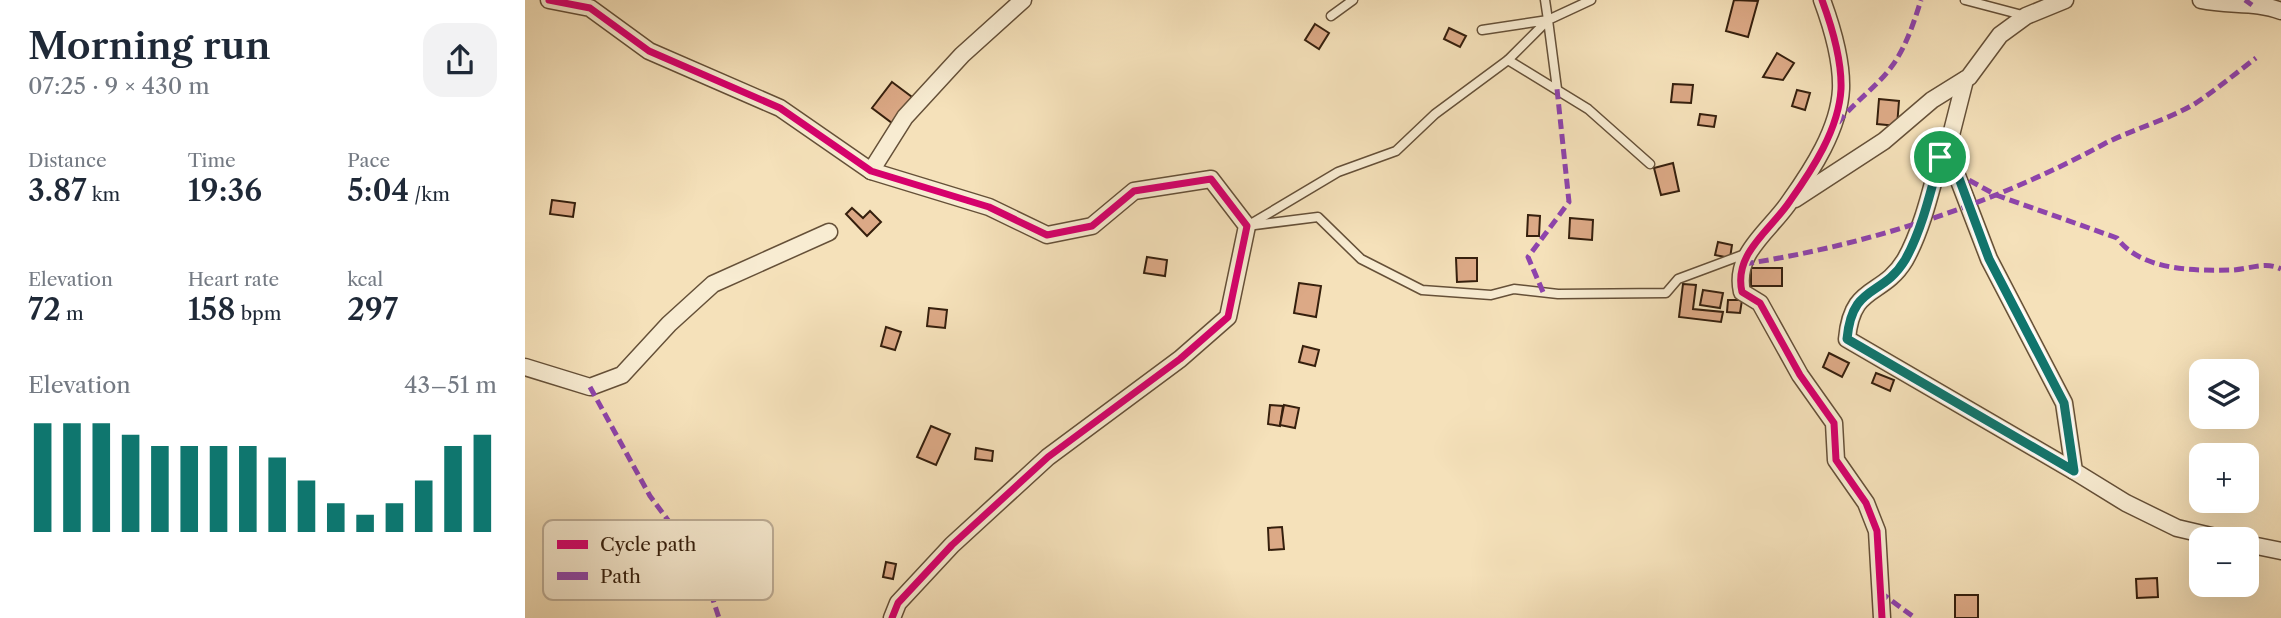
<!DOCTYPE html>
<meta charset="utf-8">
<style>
:root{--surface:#fff;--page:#f2f2f3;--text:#1f2937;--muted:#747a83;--accent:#0f766e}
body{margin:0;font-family:"Libre Caslon Text",serif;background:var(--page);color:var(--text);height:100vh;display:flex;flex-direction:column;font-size:26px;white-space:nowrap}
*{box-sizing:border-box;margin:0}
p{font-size:23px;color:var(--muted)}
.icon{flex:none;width:38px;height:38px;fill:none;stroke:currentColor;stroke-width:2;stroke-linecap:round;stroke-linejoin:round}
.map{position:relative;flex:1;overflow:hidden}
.panel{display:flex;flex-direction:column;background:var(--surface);width:525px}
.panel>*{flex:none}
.controls{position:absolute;left:1664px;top:359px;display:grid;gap:14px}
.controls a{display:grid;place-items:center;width:70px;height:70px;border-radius:14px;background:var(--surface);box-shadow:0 7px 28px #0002;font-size:35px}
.pin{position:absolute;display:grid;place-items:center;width:60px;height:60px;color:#fff;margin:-30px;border:4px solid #fff;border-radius:50%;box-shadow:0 2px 7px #0007}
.round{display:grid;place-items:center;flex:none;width:74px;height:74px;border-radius:21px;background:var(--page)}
.summary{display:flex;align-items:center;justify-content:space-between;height:119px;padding:0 28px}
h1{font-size:38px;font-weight:600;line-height:52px}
.metrics{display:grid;grid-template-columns:repeat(3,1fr);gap:10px;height:119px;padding:7px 28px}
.metrics div{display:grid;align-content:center}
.metrics b{font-size:30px;font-weight:600}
.metrics small{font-size:19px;font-weight:400}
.metrics p{font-size:19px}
.chart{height:196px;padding:14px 28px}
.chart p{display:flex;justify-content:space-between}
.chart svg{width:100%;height:126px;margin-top:7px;stroke:var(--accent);stroke-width:6}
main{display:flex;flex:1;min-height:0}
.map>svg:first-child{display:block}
.building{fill:#dca986;stroke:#351f0d;stroke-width:2}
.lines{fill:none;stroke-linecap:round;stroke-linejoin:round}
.lane-casing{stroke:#655038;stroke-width:11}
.street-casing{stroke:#655038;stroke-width:19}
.lane{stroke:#f8ecd2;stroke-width:8}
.street{stroke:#f8ecd2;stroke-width:16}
.quiet{stroke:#8e44ad;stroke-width:5;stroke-dasharray:10 5;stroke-linecap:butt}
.cycleway-casing{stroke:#f8ecd2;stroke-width:11}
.cycleway{stroke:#d6006c;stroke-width:7}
.route-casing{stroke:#fff;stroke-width:14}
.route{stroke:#0f766e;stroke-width:9}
.key{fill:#f8ecd2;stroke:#beae97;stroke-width:2}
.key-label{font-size:19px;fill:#351f0d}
</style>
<main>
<section class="panel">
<div class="summary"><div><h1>Morning run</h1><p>07:25 · 9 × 430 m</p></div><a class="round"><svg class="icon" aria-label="share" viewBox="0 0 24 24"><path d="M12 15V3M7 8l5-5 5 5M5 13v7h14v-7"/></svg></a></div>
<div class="metrics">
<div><p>Distance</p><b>3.87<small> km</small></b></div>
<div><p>Time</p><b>19:36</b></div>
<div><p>Pace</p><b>5:04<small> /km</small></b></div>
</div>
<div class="metrics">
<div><p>Elevation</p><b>72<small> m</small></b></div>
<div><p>Heart rate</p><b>158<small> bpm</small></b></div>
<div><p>kcal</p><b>297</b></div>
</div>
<div class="chart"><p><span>Elevation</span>43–51 m</p>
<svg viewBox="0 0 160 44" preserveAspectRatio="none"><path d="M5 44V6M15 44V6M25 44V6M35 44V10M45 44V14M55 44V14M65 44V14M75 44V14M85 44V18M95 44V26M105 44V34M115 44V38M125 44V34M135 44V26M145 44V14M155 44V10"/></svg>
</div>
</section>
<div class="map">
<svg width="1756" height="618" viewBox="0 0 1756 618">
<rect width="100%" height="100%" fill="#f5e1ba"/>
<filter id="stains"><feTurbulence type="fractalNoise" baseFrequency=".00286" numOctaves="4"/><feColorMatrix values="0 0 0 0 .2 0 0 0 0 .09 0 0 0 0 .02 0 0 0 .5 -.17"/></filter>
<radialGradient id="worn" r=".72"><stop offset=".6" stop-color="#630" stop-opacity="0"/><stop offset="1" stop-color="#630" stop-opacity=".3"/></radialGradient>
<g class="building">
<polygon points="1209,0 1233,1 1223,37 1201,31"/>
<polygon points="790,24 804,33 794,49 780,40"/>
<polygon points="924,28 941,36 935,47 919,39"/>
<polygon points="1252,53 1269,63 1258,80 1238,77"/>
<polygon points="367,82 387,97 367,123 347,108"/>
<polygon points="1148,84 1168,85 1166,103 1146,102"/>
<polygon points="1272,90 1285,93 1280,110 1267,106"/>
<polygon points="1354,99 1374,101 1372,126 1352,124"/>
<polygon points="1175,114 1191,116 1189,127 1173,125"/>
<polygon points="1148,163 1154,191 1136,195 1129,168"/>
<polygon points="27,200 50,203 48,217 25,214"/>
<polygon points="327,208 338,218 345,211 356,222 342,236 321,214"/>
<polygon points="1003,215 1015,216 1014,236 1002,236"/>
<polygon points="1045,218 1068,220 1067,240 1044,238"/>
<polygon points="1193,242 1207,245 1205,258 1190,255"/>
<polygon points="622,257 642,260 640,276 619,273"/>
<polygon points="931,258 952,258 952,281 932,282"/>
<rect x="1226" y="268" width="31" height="18"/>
<polygon points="774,283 796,286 791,317 769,313"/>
<polygon points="1158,284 1171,285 1168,309 1198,312 1196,322 1154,317"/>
<polygon points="1178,290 1198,293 1195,308 1175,305"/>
<polygon points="1203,300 1217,300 1215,313 1202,312"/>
<polygon points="404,308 422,310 420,328 402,326"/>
<polygon points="361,327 376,332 370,350 356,346"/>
<polygon points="778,346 794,350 790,366 774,362"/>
<polygon points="1304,353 1324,363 1317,377 1298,367"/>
<polygon points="1351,373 1369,380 1365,391 1347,383"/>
<polygon points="745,405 758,406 755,426 743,424"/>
<polygon points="759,405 774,408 770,428 755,425"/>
<polygon points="406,426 425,434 411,465 392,457"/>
<polygon points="451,448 468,451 467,461 450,459"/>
<polygon points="757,527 759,549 744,550 743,528"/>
<polygon points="361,562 371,564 368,579 358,577"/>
<polygon points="1632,578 1633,597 1612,598 1611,579"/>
<rect x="1430" y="595" width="23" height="23"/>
</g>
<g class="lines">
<defs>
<g id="lane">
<polyline points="1020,0 1023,20"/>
<polyline points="1440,0 1501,16"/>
<polyline points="806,16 828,0"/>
<polyline points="957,30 1023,20 983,60"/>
<polyline points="1032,89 1023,20 1066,0"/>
<polyline points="724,225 813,172 871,151 910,114 983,60 1063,109 1125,164"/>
<polyline points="722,226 793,217 836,259 897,290 966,295 989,289 1033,294 1141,293 1153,279 1220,254"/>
</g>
<g id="street">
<polyline points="24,0 65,8 124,51 255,108 346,171 464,207 522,235 567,226 609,191 686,179 722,226 703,317 655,359 523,457 427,545 373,603 367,618"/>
<path d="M1297 0C1307 27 1317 60 1316 89 1314 129 1287 170 1265 201 1246 230 1208 253 1217 292L1235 303 1275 375 1309 423 1311 460 1341 503 1352 531 1357 618"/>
<path d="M1676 0C1703 6 1731 1 1756 11"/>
<path d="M1440 80 1424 143 1415 157C1406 190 1397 230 1380 260 1357 298 1327 283 1322 339L1549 471"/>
<polyline points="1415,157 1431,173 1464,259 1539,403 1549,471 1601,503 1652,528 1699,539"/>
<polyline points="346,171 380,117 437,55 498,0"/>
<polyline points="1270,199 1359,141 1407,100 1444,77 1475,35 1501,16 1540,0"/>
<polyline points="0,367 65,387 97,375 144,324 188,284 304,232"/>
<polyline points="1722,544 1756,551"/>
</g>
</defs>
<use href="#lane" class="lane-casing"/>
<use href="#street" class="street-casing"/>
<use href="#lane" class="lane"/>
<use href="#street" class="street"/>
<g class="quiet">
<polyline points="1720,0 1727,5"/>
<path d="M1313 123C1329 102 1352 87 1367 66 1381 47 1389 22 1396 0"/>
<path d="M1431 173 1471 195 1592 238C1616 271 1670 271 1708 270 1725 269 1740 261 1756 269"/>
<path d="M1219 264C1343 245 1469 204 1579 144 1608 129 1643 120 1671 103 1692 89 1711 73 1731 58"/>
<polyline points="1018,292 1003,257 1044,202 1032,89"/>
<polyline points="65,387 125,496 177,566 194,618"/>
<polyline points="1355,592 1390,618"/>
</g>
<defs>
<g id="cycleway">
<polyline points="24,0 65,8 124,51 255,108 346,171 464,207 522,235 567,226 609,191 686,179 722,226 703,317 655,359 523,457 427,545 373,603 367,618"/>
<path d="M1297 0C1307 27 1317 60 1316 89 1314 129 1287 170 1265 201 1246 230 1208 253 1217 292L1235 303 1275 375 1309 423 1311 460 1341 503 1352 531 1357 618"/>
</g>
</defs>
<use href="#cycleway" class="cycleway-casing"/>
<use href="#cycleway" class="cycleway"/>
</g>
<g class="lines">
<defs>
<path id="route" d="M1415 157 1432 173 1464 259 1539 403 1549 471 1322 339C1327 283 1357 298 1380 260 1397 230 1406 190 1415 157Z"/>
</defs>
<use href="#route" class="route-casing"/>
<use href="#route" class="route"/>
</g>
<rect x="18" y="520" width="230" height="80" rx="10" class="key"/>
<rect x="32" y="540" width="31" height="9" fill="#d6006c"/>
<rect x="32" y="572" width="31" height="8" fill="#8e44ad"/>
<g class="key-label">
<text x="75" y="551">Cycle path</text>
<text x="75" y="583">Path</text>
</g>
<rect width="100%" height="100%" filter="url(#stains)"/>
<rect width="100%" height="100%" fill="url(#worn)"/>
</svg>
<div class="controls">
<a><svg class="icon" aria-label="layers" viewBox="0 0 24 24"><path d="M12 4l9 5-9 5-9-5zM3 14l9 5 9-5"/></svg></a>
<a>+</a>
<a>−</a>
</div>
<div class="pin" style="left:1415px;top:157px;background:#1e9e55"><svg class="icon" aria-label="arrive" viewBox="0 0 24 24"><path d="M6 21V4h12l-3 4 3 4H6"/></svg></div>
</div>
</main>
